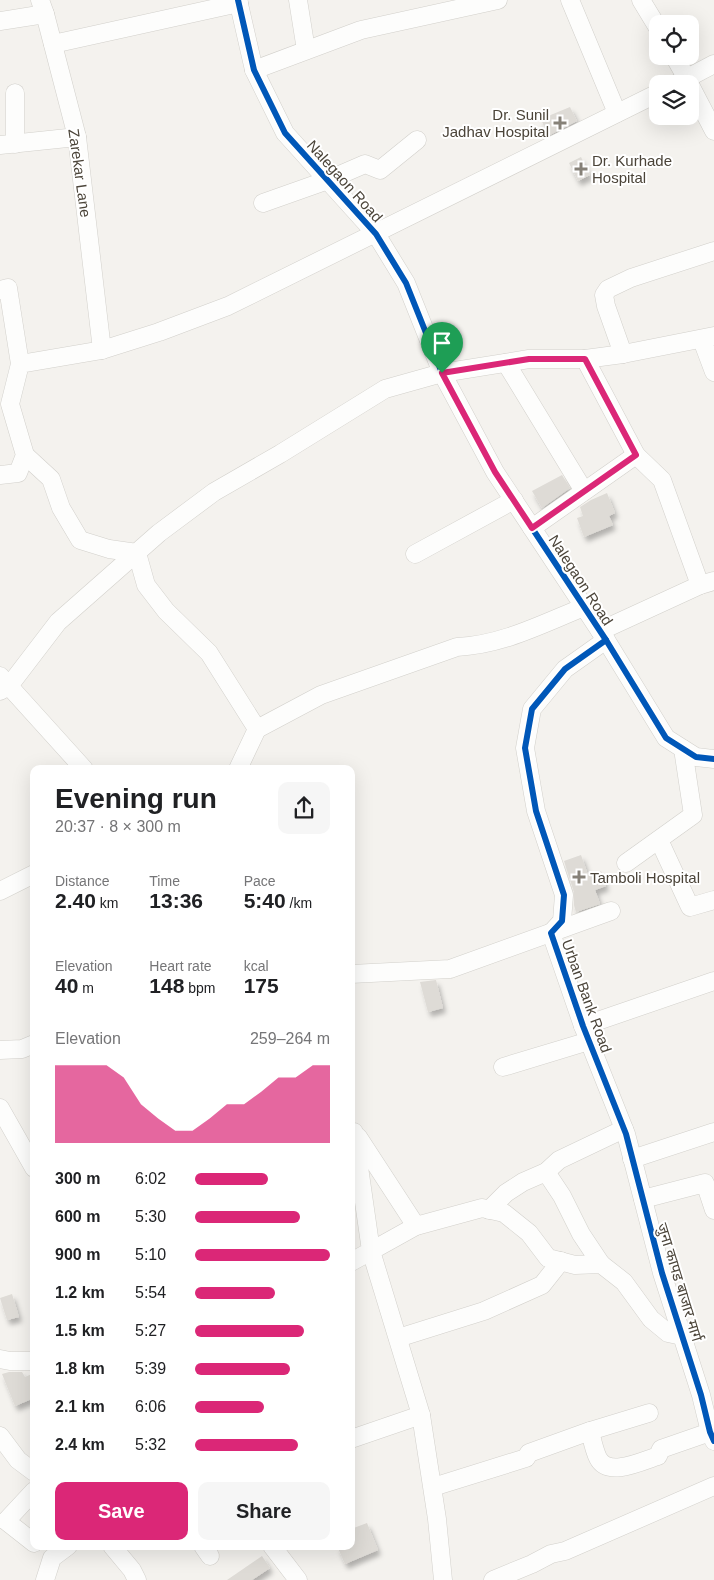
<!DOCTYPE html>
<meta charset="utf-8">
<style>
:root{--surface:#fff;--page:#f6f6f6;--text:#202124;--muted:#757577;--accent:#db2777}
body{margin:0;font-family:Arial,"Noto Sans Devanagari",sans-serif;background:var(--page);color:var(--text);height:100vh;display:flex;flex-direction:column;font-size:19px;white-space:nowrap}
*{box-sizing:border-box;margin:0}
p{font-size:16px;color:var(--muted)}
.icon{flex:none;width:28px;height:28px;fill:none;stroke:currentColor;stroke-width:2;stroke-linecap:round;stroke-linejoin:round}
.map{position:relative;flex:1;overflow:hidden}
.details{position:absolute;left:30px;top:765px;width:325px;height:785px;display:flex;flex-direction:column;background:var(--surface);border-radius:10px;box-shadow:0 5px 20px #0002}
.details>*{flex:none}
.controls{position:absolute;left:649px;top:15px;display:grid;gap:10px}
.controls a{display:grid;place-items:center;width:50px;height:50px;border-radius:10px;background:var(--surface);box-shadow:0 5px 20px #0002;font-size:25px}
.pin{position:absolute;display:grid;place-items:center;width:42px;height:42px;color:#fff;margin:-51px -21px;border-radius:50% 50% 50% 0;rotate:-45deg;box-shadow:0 0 5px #0007}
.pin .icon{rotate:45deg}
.round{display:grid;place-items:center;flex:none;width:52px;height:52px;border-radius:10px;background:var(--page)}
.headline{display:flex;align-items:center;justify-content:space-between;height:85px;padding:0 25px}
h1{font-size:28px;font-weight:700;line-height:38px}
.metrics{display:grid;grid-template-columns:repeat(3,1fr);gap:8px;height:85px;padding:5px 25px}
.metrics div{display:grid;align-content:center}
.metrics b{font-size:21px;font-weight:700}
.metrics small{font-size:14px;font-weight:400}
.metrics p{font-size:14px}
.chart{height:140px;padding:10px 25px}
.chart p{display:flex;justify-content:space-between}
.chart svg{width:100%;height:90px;margin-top:5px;fill:var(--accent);opacity:.7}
.cta{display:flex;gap:10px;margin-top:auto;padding:10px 25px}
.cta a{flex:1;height:58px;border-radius:10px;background:var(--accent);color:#fff;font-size:20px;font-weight:700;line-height:58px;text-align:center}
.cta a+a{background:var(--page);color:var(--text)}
ul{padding:0 25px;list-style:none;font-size:16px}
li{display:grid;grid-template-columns:80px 60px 1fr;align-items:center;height:38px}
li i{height:12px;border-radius:6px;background:var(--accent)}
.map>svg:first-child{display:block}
.building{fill:#dedbd6;filter:url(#shadow)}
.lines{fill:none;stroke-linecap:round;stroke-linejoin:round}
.minor-casing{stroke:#d2d0cb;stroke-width:19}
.minor{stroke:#fdfdfc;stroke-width:18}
.cycleway-casing{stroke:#fff;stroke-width:9}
.cycleway{stroke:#0057b8;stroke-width:6}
.route-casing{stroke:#fff;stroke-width:10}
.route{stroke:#db2777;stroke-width:6}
.poi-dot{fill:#868178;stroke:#fff;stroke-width:2}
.labels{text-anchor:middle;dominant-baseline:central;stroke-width:4;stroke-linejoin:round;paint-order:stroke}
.poi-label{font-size:15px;fill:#4b4439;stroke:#fff;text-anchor:start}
.street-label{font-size:15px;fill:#4b4439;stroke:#fff}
</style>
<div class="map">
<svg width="714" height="1580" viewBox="0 0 714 1580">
<defs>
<filter id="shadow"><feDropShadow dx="3" dy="5" stdDeviation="2.5" flood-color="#0004"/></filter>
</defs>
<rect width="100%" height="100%" fill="#f4f2ee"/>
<g class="building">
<polygon points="570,107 577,121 548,136 541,119"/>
<polygon points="581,157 590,175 578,181 569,163"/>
<polygon points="562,475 570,488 542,508 532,491"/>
<polygon points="607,493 615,513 609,516 613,525 584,537 577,518 583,516 580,507 591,500"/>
<polygon points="581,855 588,875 601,871 606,886 595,890 600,904 576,912 574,905 574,892 564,861"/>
<polygon points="436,980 443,1008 428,1012 420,982"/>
<polygon points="12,1294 19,1317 7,1320 0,1298"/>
<polygon points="9,1372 22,1372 25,1377 34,1373 34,1398 15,1406 2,1374"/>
<polygon points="367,1523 378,1550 345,1564 337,1546 351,1546 351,1529"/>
<polygon points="262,1556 270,1568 252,1580 227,1580"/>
</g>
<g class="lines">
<defs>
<g id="minor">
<polyline points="40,0 45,14 77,137 102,350"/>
<polyline points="238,0 254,70 285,133 376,234 406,283 442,373 495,472 606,640 666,738 696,757 714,759"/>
<polyline points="298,0 306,50"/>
<polyline points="570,0 617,113"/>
<polyline points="641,0 658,28"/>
<polyline points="0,21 45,14"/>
<polyline points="53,44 239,3"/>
<polyline points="674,56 690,84"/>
<polyline points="254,70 361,30 498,0"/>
<polyline points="676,84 714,64"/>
<polyline points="690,85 714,131"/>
<polyline points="15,144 15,93"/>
<polyline points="0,145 77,137"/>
<polyline points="263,203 328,180 365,164 380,170 417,140"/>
<polyline points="0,290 8,288 20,364"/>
<polyline points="702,340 714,372"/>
<polyline points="623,354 606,306 604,295 608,289 631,278 714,251"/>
<polyline points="585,359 636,455 662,480 700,585"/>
<polyline points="506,363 584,491"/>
<polyline points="25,455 51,479 61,508 80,540 109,549 137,553"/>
<polyline points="0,475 18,473 25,455 10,404 20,364 102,350 159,332 228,306 658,93"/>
<polyline points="532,528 636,455"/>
<polyline points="137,553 146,585 166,611 209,653 257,729 238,769"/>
<polyline points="415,554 514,500"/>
<polyline points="600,631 700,585 714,581"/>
<polyline points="606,640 565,669 532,709 525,748 536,811 564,895 562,921 551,933 583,1026 626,1134 662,1273 701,1395 710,1432 714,1441"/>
<polyline points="0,676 84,769"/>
<polyline points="0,691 9,686 58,622 159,533 214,492 280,454 385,389 442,373 529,359 585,359 623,354 714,336"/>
<path d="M257 729 321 695 457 647C502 645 542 624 584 607"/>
<polyline points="659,840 690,907 714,900"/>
<polyline points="626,863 693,815 683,749"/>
<polyline points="0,891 34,874"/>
<polyline points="351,974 450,969 611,911"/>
<polyline points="583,1026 714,981"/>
<polyline points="0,1050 22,1049 34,1044"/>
<polyline points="503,1067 589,1041"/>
<polyline points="0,1108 34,1168"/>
<polyline points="358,1137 416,1226"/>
<polyline points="632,1159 714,1132"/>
<polyline points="546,1172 562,1196 581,1234 601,1264"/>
<polyline points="643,1199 705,1183 714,1210"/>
<polyline points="489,1210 506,1193 523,1182 546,1172 559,1160 624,1129"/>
<polyline points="351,1262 371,1251 354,1132"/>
<polyline points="398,1338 484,1311 542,1285 561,1261"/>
<polyline points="0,1359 10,1361 34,1361"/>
<polyline points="590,1431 649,1413"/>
<polyline points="0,1436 18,1460 34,1472"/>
<polyline points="351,1439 421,1415"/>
<path d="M433 1487 526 1458 529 1453 590 1431C592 1439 594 1450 598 1458 608 1478 642 1461 658 1456L661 1449 710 1432"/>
<polyline points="34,1491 6,1521 34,1543"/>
<polyline points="112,1546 132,1570 137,1580"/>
<polyline points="203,1546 210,1556"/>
<polyline points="272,1546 298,1580"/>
<polyline points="45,1580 52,1558 68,1546"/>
<polyline points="443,1580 437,1519 421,1415 371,1251 416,1226 482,1208 504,1213 529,1233 548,1258 575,1265 601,1264 624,1282 651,1319 668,1333 682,1336"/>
<polyline points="493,1580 532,1564 551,1554 565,1551 714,1486"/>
</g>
</defs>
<use href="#minor" class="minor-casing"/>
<use href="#minor" class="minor"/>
<defs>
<g id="cycleway">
<polyline points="238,0 254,70 285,133 376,234 406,283 442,373 495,472 606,640 666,738 696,757 714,759"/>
<polyline points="606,640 565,669 532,709 525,748 536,811 564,895 562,921 551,933 583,1026 626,1134 662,1273 701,1395 710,1432 714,1441"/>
</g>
</defs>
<use href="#cycleway" class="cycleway-casing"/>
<use href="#cycleway" class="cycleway"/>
</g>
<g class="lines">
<defs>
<polygon id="route" points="529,359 585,359 636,455 532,528 495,472 442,373"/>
</defs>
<use href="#route" class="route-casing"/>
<use href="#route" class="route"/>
</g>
<g class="poi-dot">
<path d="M557.5 115.5h5v5h5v5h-5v5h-5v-5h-5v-5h5z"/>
<path d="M578.5 161.5h5v5h5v5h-5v5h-5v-5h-5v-5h5z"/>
<path d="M576.5 869.5h5v5h5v5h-5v5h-5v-5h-5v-5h5z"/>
</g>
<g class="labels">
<g class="poi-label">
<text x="549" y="114" text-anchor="end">Dr. Sunil<tspan x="549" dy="17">Jadhav Hospital</tspan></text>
<text x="592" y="160">Dr. Kurhade<tspan x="592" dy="17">Hospital</tspan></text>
<text x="590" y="877">Tamboli Hospital</text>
</g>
<g class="street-label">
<text transform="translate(80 173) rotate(82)">Zarekar Lane</text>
<text transform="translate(345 181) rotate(48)">Nalegaon Road</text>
<text transform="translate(581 580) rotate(57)">Nalegaon Road</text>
<text transform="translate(587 996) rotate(70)">Urban Bank Road</text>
<text transform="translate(680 1282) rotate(73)">जुना कापड बाजार मार्ग</text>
</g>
</g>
</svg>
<div class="controls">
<a><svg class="icon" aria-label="locate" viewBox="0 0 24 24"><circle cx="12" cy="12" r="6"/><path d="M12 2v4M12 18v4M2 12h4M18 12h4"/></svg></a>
<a><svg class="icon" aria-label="layers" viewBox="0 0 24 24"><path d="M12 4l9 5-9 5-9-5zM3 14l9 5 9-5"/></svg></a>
</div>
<div class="pin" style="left:442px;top:373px;background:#1e9e55"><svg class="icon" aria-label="arrive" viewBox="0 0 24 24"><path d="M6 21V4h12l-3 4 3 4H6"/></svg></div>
<section class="details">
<div class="headline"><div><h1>Evening run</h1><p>20:37 · 8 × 300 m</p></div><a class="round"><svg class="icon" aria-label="share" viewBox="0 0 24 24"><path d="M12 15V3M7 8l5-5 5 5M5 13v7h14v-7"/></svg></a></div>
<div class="metrics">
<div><p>Distance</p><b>2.40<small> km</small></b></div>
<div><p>Time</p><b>13:36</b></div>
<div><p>Pace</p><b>5:40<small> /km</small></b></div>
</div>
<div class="metrics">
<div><p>Elevation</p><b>40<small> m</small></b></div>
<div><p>Heart rate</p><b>148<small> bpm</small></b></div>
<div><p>kcal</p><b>175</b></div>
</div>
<div class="chart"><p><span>Elevation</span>259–264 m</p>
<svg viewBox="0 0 160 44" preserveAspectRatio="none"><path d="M0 44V6L10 6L20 6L30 6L40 12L50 25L60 32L70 38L80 38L90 32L100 25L110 25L120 19L130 12L140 12L150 6L160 6V44z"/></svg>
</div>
<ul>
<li><b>300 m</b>6:02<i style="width:54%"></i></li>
<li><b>600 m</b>5:30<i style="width:78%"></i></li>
<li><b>900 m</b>5:10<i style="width:100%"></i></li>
<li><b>1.2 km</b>5:54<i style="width:59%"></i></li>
<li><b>1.5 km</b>5:27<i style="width:81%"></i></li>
<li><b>1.8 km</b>5:39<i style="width:70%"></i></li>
<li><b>2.1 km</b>6:06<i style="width:51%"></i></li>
<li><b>2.4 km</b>5:32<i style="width:76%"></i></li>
</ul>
<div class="cta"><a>Save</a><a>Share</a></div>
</section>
</div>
